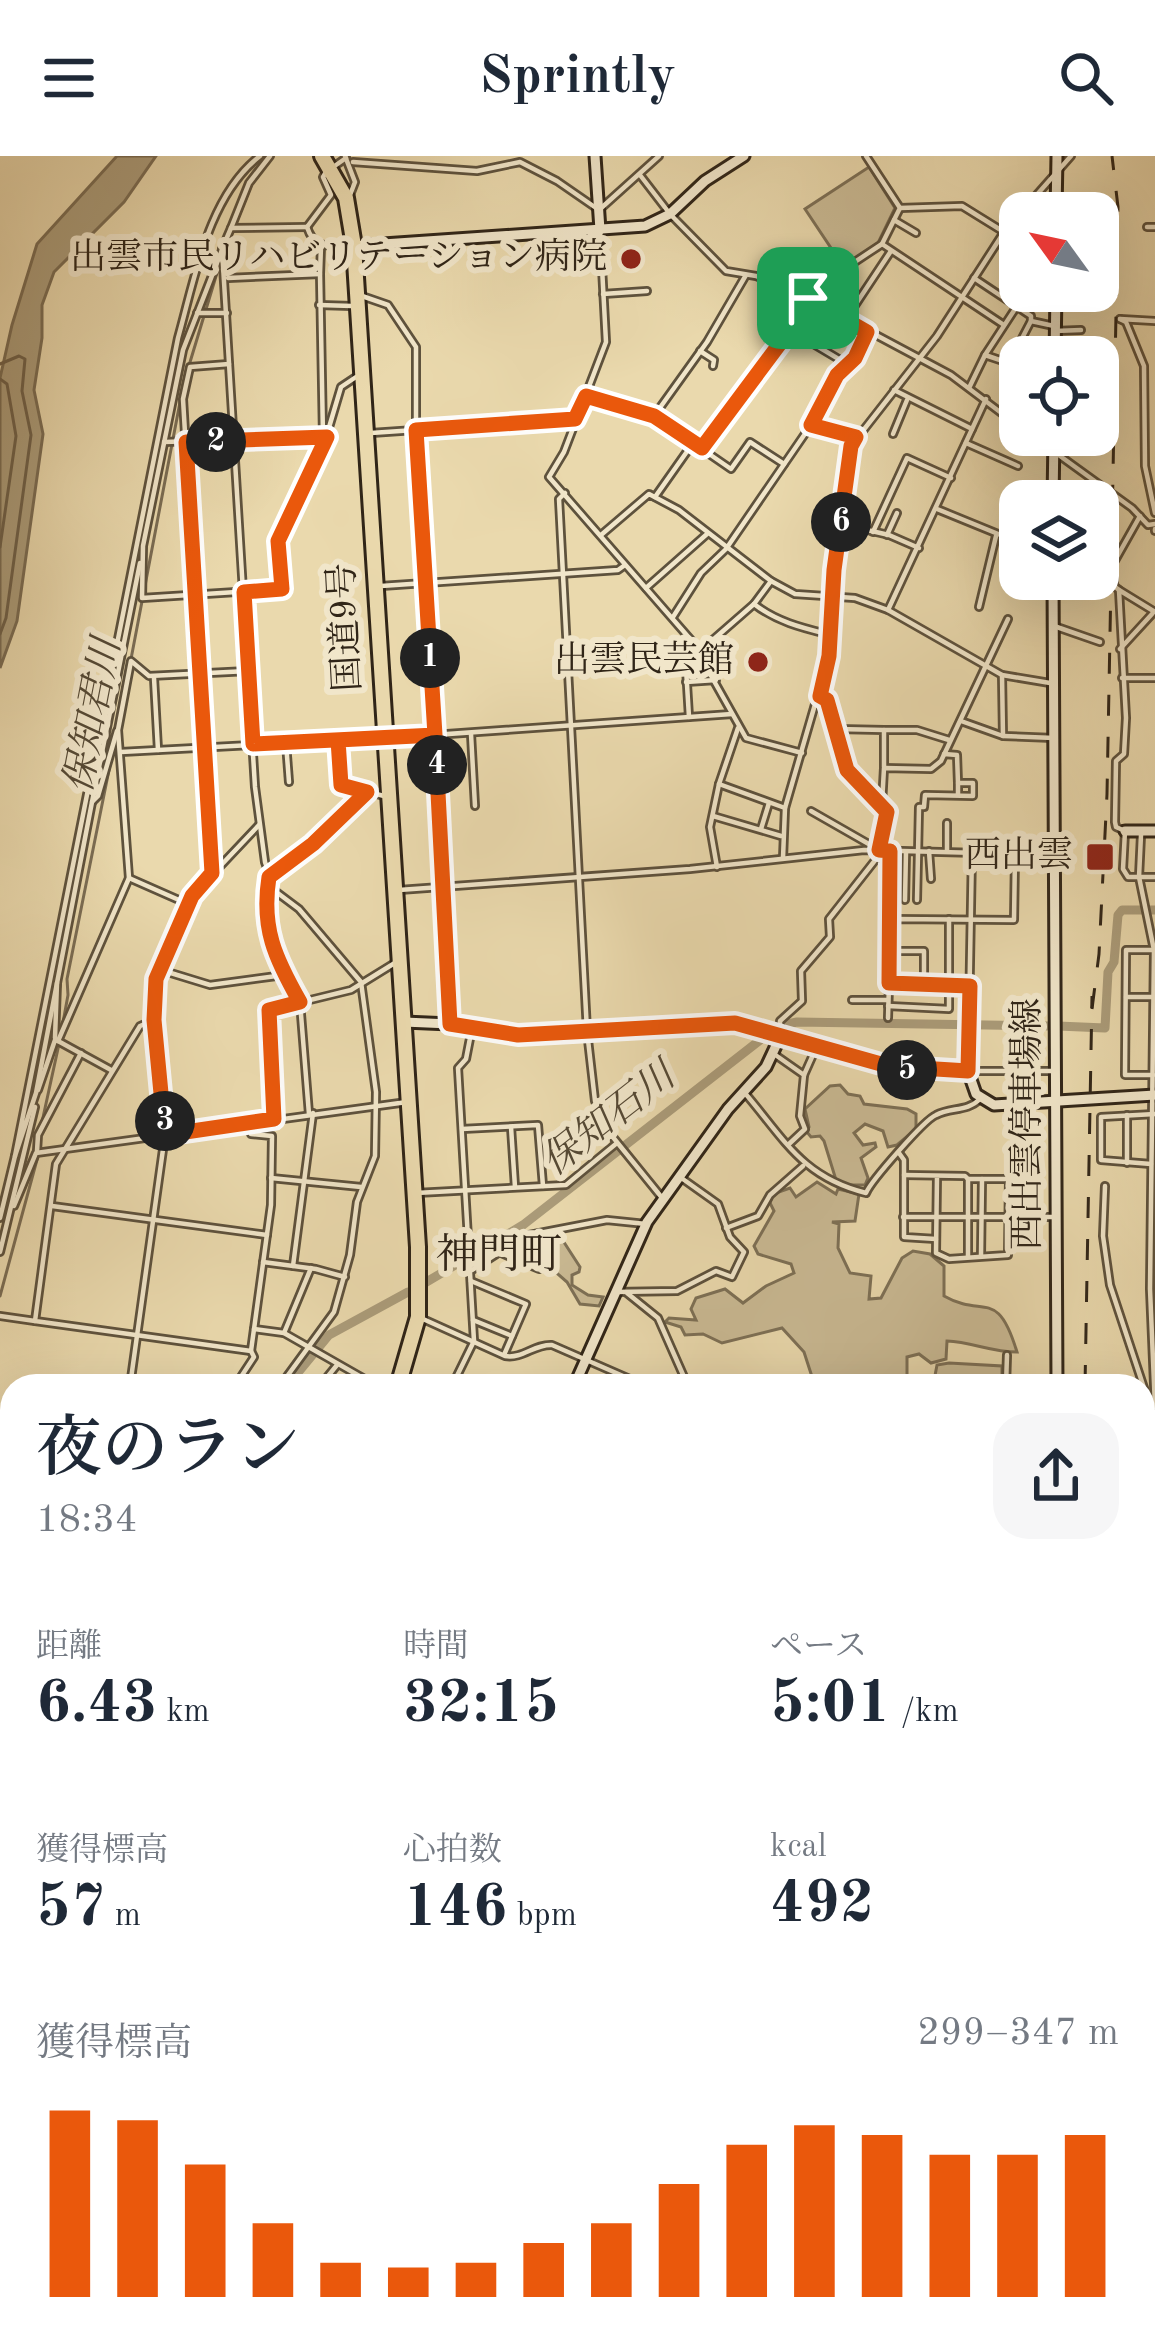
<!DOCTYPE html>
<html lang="ja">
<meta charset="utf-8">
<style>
:root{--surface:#fff;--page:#f6f6f7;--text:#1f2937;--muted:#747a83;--accent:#ea580c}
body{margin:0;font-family:"Old Standard TT","Noto Serif JP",serif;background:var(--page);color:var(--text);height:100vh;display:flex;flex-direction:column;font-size:45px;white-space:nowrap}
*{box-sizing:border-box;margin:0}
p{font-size:39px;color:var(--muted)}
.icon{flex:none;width:66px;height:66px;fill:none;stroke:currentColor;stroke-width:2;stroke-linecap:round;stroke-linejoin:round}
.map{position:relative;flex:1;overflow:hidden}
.panel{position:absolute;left:0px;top:1218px;width:1155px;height:975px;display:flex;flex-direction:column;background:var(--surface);border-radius:36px 36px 0 0;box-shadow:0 12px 48px #0002}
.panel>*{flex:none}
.needle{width:78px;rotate:303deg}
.controls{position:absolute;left:999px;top:36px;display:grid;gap:24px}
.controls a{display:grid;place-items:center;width:120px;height:120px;border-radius:24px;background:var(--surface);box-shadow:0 12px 48px #0002;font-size:60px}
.pin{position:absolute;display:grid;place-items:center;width:102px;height:102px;color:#fff;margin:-51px;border-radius:24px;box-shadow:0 6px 18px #0006}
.km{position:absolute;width:60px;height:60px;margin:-30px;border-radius:50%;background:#222;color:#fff;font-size:33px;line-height:60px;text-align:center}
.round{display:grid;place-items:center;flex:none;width:126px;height:126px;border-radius:36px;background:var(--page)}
.head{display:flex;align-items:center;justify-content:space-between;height:204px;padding:0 36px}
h1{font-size:66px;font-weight:600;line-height:90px}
.stats{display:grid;grid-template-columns:repeat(3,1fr);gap:18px;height:204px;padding:12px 36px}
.stats div{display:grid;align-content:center}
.stats b{font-size:60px;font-weight:600}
.stats small{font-size:33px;font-weight:400}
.stats p{font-size:33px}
.chart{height:336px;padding:24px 36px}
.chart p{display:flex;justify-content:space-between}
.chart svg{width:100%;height:216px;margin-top:12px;stroke:var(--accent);stroke-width:6}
header{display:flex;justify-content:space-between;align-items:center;height:156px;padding:0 36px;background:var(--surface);font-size:54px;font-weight:600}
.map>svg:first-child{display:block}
.green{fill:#caba94;stroke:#7d7056;stroke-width:3}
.water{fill:#ab9c7a;stroke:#7a6c53;stroke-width:3}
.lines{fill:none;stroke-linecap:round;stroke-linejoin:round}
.shore{stroke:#6e6049;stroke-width:3}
.stream{stroke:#7a6c53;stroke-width:3}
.river{stroke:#ab9c7a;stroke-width:9}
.street-casing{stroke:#5e523d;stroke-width:10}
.secondary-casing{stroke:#302518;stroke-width:15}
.highway-casing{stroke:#302518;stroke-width:20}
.street{stroke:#f1e6ca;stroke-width:4.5}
.secondary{stroke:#f1e6ca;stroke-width:9}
.highway{stroke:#ead9ad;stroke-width:14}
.rail{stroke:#302518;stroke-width:3;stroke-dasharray:21 21;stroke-linecap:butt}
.secondary-bridge-casing{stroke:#302518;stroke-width:15;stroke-linecap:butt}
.secondary-bridge{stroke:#f1e6ca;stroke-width:9}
.route-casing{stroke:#fff;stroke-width:24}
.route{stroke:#ea580c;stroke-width:15}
.poi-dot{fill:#8f2418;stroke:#f1e6ca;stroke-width:4.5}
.labels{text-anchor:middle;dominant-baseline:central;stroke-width:12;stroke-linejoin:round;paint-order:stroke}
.poi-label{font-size:36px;fill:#302518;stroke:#f1e6ca;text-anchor:end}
.street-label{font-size:36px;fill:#302518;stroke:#f1e6ca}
.water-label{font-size:39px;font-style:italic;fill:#554935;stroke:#f1e6ca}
.quarter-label{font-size:42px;fill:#302518;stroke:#f1e6ca}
</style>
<header><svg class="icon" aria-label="menu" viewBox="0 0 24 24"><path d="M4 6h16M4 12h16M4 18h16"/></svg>Sprintly<svg class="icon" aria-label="search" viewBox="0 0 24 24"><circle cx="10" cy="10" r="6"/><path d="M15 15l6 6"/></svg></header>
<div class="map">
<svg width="1155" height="2192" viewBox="0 0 1155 2192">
<rect width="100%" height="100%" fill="#ead9ad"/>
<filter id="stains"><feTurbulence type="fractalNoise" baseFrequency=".00167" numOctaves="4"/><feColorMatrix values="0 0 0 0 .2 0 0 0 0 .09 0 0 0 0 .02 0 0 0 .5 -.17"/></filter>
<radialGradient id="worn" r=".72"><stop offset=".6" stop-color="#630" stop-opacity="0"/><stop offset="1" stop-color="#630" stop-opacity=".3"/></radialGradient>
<g class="green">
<polygon points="869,11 895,52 878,87 843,110 805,53"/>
<polygon points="840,929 848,938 860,940 864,948 907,953 916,958 916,973 897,989 888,991 883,975 865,968 854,977 863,989 875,987 876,991 861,1002 868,1022 865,1029 847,1029 836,1024 824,985 820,980 811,981 806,975 809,971 805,953 830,930"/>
<path d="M817 1026 836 1038 838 1033 859 1038 855 1065 832 1066 839 1068 838 1092 850 1117 871 1120 869 1143 881 1142 902 1102 913 1095 930 1098 944 1110V1140C984 1163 997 1130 1017 1196 991 1196 972 1186 947 1185L946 1203 931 1207 919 1198 907 1201V1230H815L804 1196 782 1172 722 1187 703 1178 685 1179 681 1171 665 1166 669 1162 696 1164 691 1153 696 1142 725 1133 743 1147 766 1130 794 1117 791 1108 758 1098 754 1090 774 1055 770 1047 773 1038 790 1032 796 1041Z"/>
<polygon points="558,1077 580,1111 579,1116 572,1119 572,1129 588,1139 603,1141 599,1150 580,1148 567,1126 551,1112 531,1104 527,1097 529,1083"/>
<polygon points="949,1207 1002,1210 1002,1230 933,1230 937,1209"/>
</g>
<polygon class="water" points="117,0 156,0 124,46 54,116 42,149 42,182 34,234 43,278 17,465 0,512 0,222 12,169 37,88"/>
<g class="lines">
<g class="shore">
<polyline points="0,208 19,200 25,203 22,235 31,279 6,462 0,478"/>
<polyline points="0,223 7,228 16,280 0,391"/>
</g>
<g class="stream">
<polyline points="184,226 220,107 253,25"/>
<polyline points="131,503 181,241"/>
<polyline points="62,872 68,839 67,823 113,594"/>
<polyline points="42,966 59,888"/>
<polyline points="0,1140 38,1000"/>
<polyline points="653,2192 655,2181"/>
</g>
<g class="river">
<polyline points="1058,870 1105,872 1108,816 1114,806 1118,759 1122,754 1155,754"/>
<polyline points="423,1128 523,1069 778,870 797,866 1052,870"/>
<polyline points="287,1230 329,1179 408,1136"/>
<polyline points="1143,1400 1155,1387"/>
<polyline points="0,1953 12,1947"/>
<polyline points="957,2181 991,2192"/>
</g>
<defs>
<g id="street">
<polyline points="345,0 355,26 350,39"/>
<polyline points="353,6 477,15 520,6 557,25 599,54 659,0"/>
<polyline points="336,9 346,2"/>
<polyline points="640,19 670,58 726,115 756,120 816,147 951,219 1020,271"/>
<polyline points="900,52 962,50 1004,76 1020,76"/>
<polyline points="894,64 916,77"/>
<polyline points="307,71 331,39 323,21 326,16"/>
<path d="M307 71C314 93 328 90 348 90"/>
<polyline points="1147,71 1155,71"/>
<polyline points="231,72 249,27 270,0"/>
<polyline points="600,74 606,186 564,296 549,321 691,484 746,582 802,597"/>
<polyline points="882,88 1004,169"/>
<polyline points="222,94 183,194 143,390 142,442 282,433 278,385 322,295 341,231 356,221"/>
<polyline points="320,118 323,281"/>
<polyline points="228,122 320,118 321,90"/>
<polyline points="974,122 1031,160 1031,165 1054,170"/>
<polyline points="603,138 647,135"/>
<polyline points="362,140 388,149 416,191 416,275 450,868"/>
<polyline points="817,146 829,123 882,88 900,52 866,0"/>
<polyline points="319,149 352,150"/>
<polyline points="197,157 227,157"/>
<polyline points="846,163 891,95"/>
<polyline points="1120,163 1126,166 1144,210 1145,310 1155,357"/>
<polyline points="1120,163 1155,165"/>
<polyline points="790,174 847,208"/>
<polyline points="1055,175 1081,174"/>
<polyline points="700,195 714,204 713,210"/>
<polyline points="985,199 1018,210"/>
<polyline points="969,232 985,199 1017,150"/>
<polyline points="894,234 972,273"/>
<polyline points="586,240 654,260 731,313 750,286 784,308"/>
<polyline points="1004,258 1019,236 1019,188 1031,165"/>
<polyline points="654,260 707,186 746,119"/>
<polyline points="811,269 856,281"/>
<polyline points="371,277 575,263"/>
<polyline points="893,278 907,244"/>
<polyline points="1031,279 1132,352 1148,369 1155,368"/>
<polyline points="164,286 320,281"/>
<polyline points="966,287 1018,310"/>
<polyline points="702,292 790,174 808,143"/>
<polyline points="565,337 559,343 587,875 595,945 612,980 663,1043"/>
<polyline points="655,341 693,287"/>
<polyline points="937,353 1020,387"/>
<polyline points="841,368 889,379 919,392"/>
<polyline points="1155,373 1155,375"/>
<polyline points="873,376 907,302 951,322"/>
<polyline points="601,379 649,338 679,354 771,425 795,438 855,442 888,454 1002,519 1050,527"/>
<polyline points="887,379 897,357"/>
<polyline points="1098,422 1114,430"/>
<polyline points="381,430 618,414 625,409"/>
<polyline points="646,432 707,378"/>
<polyline points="1119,434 1114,430 1113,408 1140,360"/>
<path d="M754 448C777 466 803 472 831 479"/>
<polyline points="979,451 996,380"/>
<polyline points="888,454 986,243"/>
<polyline points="673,461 701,417 726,393 811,269 837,219 855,202 867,175"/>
<polyline points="1054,470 1100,486"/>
<polyline points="1120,493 1152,458"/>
<polyline points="685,496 689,561"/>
<polyline points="699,496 754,448 771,425"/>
<polyline points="1002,519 1003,580"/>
<polyline points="154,522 158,594"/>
<polyline points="1122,522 1155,522"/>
<polyline points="686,526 716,524"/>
<polyline points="821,540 827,544 847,614 880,646"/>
<polyline points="961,565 1003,580 1054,582"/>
<polyline points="837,573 884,574 884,611"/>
<polyline points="884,574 917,574 949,584"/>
<polyline points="117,575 98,640 92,646 140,407"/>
<polyline points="471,578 475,650"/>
<polyline points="391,582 732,558"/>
<polyline points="338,584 341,629 388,641"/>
<polyline points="286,587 289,626"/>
<polyline points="121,596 379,582"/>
<polyline points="944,598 957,599 958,627"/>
<polyline points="719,628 785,652"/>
<polyline points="811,655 874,691"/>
<polyline points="713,660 781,680"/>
<polyline points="761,673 769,647"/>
<polyline points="1141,679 1139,721 1128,721 1123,713 1125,675 1116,671 1115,666 1116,605 1124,598 1126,562 1119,434 1155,456"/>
<polyline points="929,695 931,723"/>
<polyline points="947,695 947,667"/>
<polyline points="972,695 968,915 1054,915"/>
<polyline points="783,702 785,652 829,500 834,414 851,290 937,180 1004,76 1071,0"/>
<polyline points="717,711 710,671 719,628 738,572"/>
<polyline points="211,717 183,243 190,211 229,208"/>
<polyline points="1155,721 1139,721 1154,794 1150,1133 1155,1251"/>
<polyline points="129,722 188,748"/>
<polyline points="399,734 690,713 864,694 1052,699"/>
<polyline points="905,744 906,696"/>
<polyline points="917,744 919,651 924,651 925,639 973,640 973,627 958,627 958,639"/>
<polyline points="161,814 210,829 284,819"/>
<path d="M57 827 36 937 15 1000 178 182C195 122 208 40 260 0"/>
<polyline points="889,828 890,695"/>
<polyline points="924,829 924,795 893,795 893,763 1014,764 1015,700"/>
<polyline points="1126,841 1155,841"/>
<polyline points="852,844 888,844"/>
<polyline points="888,850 949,853 949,763"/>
<polyline points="888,862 889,828 970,830"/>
<polyline points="154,864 140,870 56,1008 35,1165 251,1195 271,1049 272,980 251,978 252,966"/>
<polyline points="780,875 780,865 802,845 801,815 830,781 829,763 880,698 887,656 882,648 884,612 931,613 941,605 1008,463"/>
<polyline points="55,882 57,827 92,646"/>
<polyline points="58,885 111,914"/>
<polyline points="774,898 804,919 800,960 805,973 789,988"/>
<polyline points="804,919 816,892"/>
<polyline points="1153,919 1125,919 1126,794 1154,794"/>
<polyline points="38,934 55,884 58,885 129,722 118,574 131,505 149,520 248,515"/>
<path d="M744 936C785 984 802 1021 866 1037 871 1025 924 964 936 959 951 951 967 956 980 943"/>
<polyline points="309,958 300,846 284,819 264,760 269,721 313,688 366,636"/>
<polyline points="1127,959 1127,1007"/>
<polyline points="273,961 269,854 351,834 398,805"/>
<polyline points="511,971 515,1031"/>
<polyline points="462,973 538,969 543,1030"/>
<polyline points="37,995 38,979 81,897"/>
<polyline points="899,997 904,1004 904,1081 936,1083"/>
<polyline points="1151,1008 1101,1004 1101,961 1155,958"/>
<polyline points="904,1019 965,1020 968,1023 1009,1023 1008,1099 949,1103 936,1097 937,1020"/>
<polyline points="271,1022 361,1031"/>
<polyline points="1105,1030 1103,1080 1110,1129 1145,1235 1145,1363"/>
<polyline points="416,1037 566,1029 617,987"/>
<polyline points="14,1050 36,997 407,946"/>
<polyline points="52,1050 267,1079"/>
<polyline points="903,1061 1057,1061"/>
<polyline points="0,1062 15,1000"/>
<polyline points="726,1072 758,1060 770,1039 803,1010"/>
<polyline points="0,1096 35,951"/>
<polyline points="501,1097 539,1113"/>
<polyline points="968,1100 968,1023"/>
<polyline points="981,1100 982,1023"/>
<polyline points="263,1106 316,1113 345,1121"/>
<polyline points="293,1110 313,957"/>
<polyline points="472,1114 524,1080 607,1064 646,1068"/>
<polyline points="471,1125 526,1148 504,1199"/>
<polyline points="615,1136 677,1135 716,1115 732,1121 744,1096 730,1081 718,1048 680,1021"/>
<polyline points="627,1137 658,1162 688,1230"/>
<polyline points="0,1160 35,1165"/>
<path d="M423 1163 505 1200C523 1203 534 1188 552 1189L646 1230"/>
<polyline points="473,1164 512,1180"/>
<polyline points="254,1173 284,1177 377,1230"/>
<polyline points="284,1177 311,1112"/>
<polyline points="130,1230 165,979 154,864 156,823 192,740 259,669"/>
<polyline points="235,1230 254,1201 251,1195"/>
<polyline points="280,1230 334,1156 350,1099 357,1046 375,1000 376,936 361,826 299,753 275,735 265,706 255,631 222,93 231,72 307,71"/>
<polyline points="320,1230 337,1209"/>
<polyline points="452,1230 474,1185 458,912 466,903 472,872"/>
<polyline points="1006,1230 1007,1199"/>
<polyline points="0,1280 12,1282"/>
<polyline points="1155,1340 1144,1370 1152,1401 1148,1508 1149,1534 1155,1546"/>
<polyline points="0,1374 12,1378"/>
<polyline points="0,1452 12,1457"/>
<polyline points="1143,1532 1155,1555"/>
<polyline points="3,1583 12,1564"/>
<polyline points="0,1673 12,1679"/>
<polyline points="0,1799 12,1805"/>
<polyline points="0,1809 12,1782"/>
<polyline points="1155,1886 1155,1897"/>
<polyline points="0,1942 12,1937"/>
<polyline points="1143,1972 1155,1921"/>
<polyline points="0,2034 12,2037"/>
<polyline points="402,2181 417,2192"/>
<polyline points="472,2181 489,2192"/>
<polyline points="108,2192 118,2181"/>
<polyline points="309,2192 314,2181"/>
<polyline points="534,2192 538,2181"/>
<polyline points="866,2192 868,2181"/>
<polyline points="1079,2192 1081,2181"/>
</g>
<g id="secondary">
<polyline points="595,0 600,74"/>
<polyline points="1056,57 1057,0"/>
<polyline points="354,90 645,70 670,58 705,25 744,0"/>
<polyline points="1055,201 1056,135"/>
<polyline points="1053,345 1054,279"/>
<polyline points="1053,423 1057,1230"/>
<polyline points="1125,675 1155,675"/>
<polyline points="404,866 450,868 518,879 735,867 888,910 968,915 976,938 994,949 1155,939"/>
<polyline points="574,1230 647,1066 728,953 766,911 781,879"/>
<polyline points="1150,1916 1155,1916"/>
<polyline points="1143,1999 1155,1998"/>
<polyline points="1143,2072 1155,2043"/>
<polyline points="1018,2181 1019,2192"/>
<polyline points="739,2192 742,2181"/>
<polyline points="1116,2192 1118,2181"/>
</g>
<g id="highway">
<polyline points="322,0 346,42 354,90 418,1091 418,1161 398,1230"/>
<polyline points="0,1585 12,1591"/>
<polyline points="0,2142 12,2109"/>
</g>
</defs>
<use href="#street" class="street-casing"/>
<use href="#secondary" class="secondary-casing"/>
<use href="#highway" class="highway-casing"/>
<use href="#street" class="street"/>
<use href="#secondary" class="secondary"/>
<use href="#highway" class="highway"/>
<g class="rail">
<polyline points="1092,853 1099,798 1107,638 1118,51 1112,0"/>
<polyline points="1085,1230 1092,840"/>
<polyline points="1061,2192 1061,2181"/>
</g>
<defs>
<polyline id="secondary-bridge" points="1143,1531 1155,1523"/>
</defs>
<use href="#secondary-bridge" class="secondary-bridge-casing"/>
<use href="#secondary-bridge" class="secondary-bridge"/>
</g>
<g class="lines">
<defs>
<path id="route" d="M808 142 790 174 702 292 654 260 586 240 575 263 416 274 435 579 253 588 244 436 282 433 278 385 327 281 186 286 212 717 192 740 156 823 154 864 165 979 274 963 269 854 300 846C275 802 261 772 269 721L313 688 367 636 341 629 338 584 435 579 450 868 518 879 735 867 888 910 968 915 970 830 889 827 890 695 879 694 887 656 847 614 827 544 820 540 829 500 834 414 851 290 856 281 811 269 837 219 855 202 867 176 808 142"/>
</defs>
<use href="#route" class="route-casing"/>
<use href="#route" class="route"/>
</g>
<g class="poi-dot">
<circle cx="631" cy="103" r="12"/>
<circle cx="758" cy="506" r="12"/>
<rect x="1085" y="686" width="30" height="30" rx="6"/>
</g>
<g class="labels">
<g class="poi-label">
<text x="607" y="103">出雲市民リハビリテーション病院</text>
<text x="734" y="506">出雲民芸館</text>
<text x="1073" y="701">西出雲</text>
</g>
<g class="street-label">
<text transform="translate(347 471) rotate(-93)">国道9号</text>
<text transform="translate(1029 968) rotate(-90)">西出雲停車場線</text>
</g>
<g class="water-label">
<text transform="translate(94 560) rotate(-79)">保知君川</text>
<text transform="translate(609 964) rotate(-38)">保知石川</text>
</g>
<g class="quarter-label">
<text x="499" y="1101">神門町</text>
</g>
</g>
<rect width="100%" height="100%" filter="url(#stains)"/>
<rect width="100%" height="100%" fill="url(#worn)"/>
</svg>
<div class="controls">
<a><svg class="needle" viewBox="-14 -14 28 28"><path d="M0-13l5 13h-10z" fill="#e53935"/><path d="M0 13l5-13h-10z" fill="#747a83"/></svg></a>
<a><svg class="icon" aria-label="locate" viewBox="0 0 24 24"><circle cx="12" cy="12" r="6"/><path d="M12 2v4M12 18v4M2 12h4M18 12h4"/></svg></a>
<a><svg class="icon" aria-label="layers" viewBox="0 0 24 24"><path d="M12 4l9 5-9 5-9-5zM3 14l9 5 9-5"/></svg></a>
</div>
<div class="pin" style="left:808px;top:142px;background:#1e9e55"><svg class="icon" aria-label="arrive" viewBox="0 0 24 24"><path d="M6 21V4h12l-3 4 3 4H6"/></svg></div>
<b class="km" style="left:430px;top:502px">1</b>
<b class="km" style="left:216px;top:286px">2</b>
<b class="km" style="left:165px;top:965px">3</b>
<b class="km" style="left:437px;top:609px">4</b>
<b class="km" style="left:907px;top:914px">5</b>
<b class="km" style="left:841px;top:366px">6</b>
<section class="panel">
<div class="head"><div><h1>夜のラン</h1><p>18:34</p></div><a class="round"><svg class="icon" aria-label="share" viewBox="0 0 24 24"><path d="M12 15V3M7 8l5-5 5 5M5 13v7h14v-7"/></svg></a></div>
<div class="stats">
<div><p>距離</p><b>6.43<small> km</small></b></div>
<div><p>時間</p><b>32:15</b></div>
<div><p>ペース</p><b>5:01<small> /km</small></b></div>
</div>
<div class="stats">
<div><p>獲得標高</p><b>57<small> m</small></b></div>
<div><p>心拍数</p><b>146<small> bpm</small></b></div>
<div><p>kcal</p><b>492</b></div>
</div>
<div class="chart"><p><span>獲得標高</span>299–347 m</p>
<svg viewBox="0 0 160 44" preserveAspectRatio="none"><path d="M5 44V6M15 44V8M25 44V17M35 44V29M45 44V37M55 44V38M65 44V37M75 44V33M85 44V29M95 44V21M105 44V13M115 44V9M125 44V11M135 44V15M145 44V15M155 44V11"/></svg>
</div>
</section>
</div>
